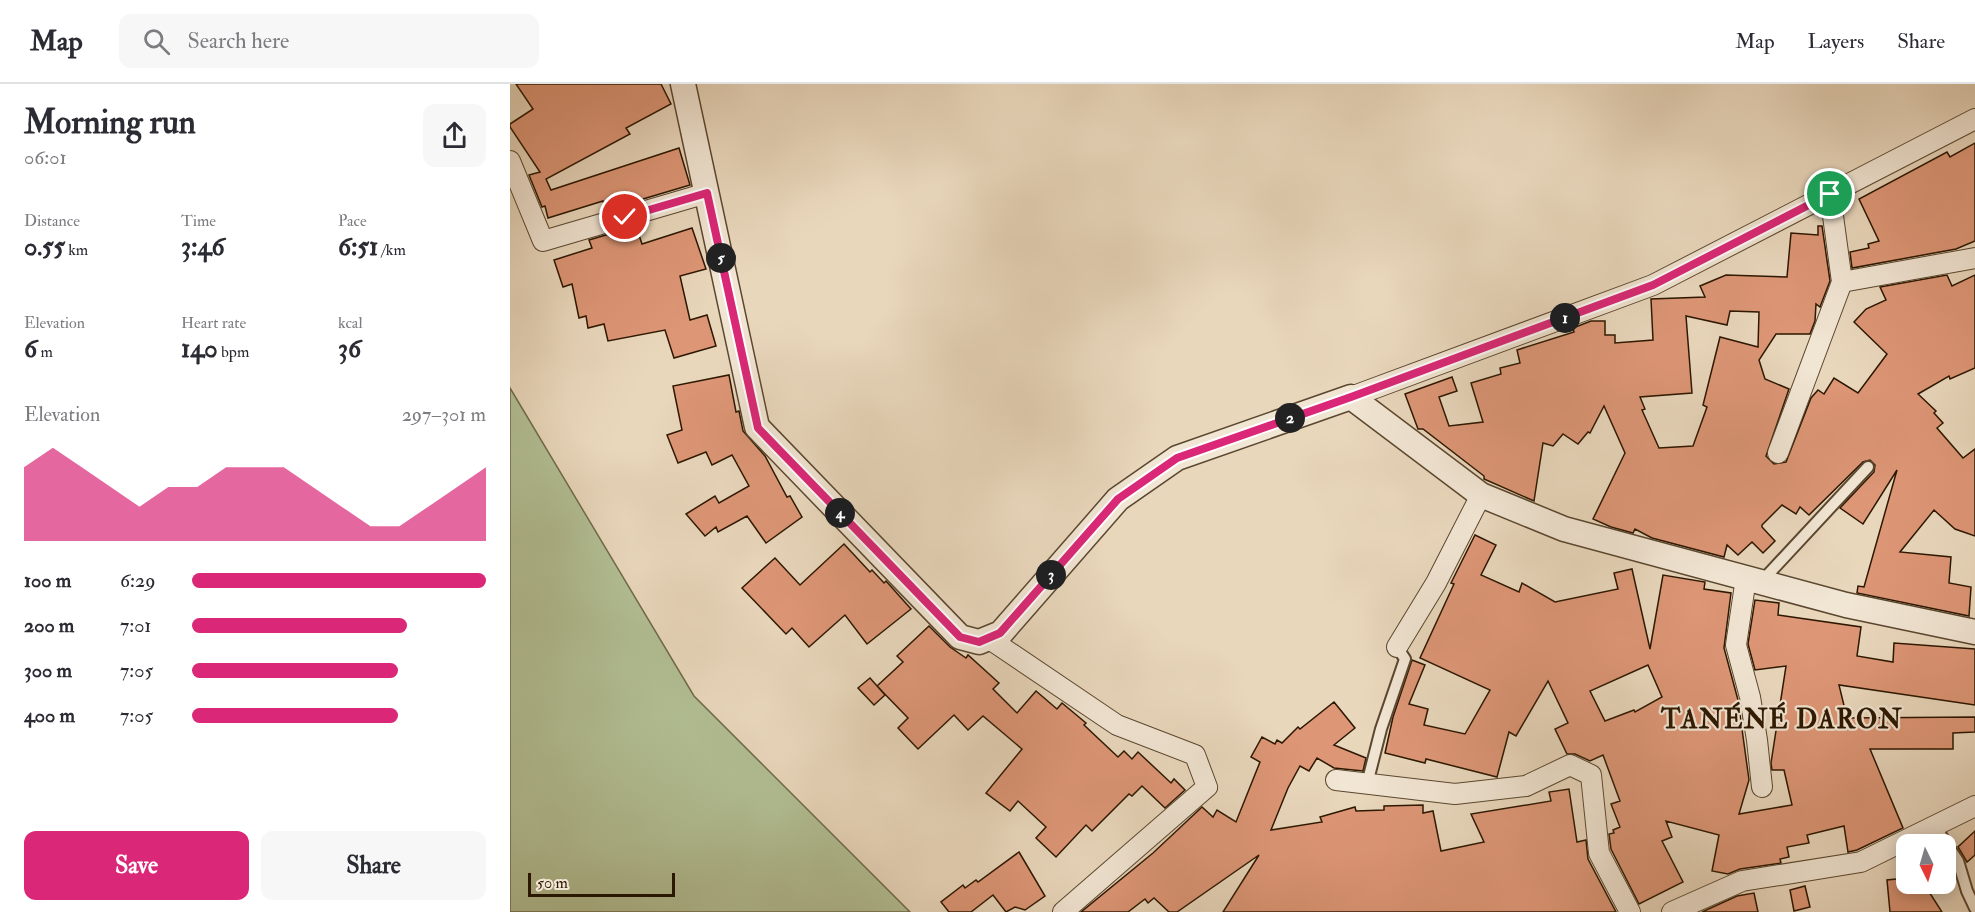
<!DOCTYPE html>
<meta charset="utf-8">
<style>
:root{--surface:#fff;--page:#f7f7f7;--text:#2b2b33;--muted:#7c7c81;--line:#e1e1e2;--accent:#db2777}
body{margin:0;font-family:"IM FELL Double Pica",serif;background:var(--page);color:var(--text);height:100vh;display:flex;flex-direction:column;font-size:22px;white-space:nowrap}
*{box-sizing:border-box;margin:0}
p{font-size:20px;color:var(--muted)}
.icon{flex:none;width:33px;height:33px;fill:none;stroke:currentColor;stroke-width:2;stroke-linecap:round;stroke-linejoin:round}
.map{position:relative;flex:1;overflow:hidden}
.drawer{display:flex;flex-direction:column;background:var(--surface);width:510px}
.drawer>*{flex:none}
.needle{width:39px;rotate:175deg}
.buttons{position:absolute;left:1386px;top:750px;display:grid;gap:12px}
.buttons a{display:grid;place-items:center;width:60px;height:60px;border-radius:12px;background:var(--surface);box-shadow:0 3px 15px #0003;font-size:30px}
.scale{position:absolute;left:18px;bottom:15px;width:147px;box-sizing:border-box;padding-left:6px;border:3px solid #2c1700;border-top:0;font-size:16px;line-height:21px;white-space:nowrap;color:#2c1700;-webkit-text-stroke:4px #f1e5d3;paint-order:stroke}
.pin{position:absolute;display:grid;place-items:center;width:51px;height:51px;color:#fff;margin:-26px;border:3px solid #fff;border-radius:50%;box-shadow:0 2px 6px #0007}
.km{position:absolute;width:30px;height:30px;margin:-15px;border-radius:50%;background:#222;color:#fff;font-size:16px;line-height:30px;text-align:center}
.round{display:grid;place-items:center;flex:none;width:63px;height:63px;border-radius:12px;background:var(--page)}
.summary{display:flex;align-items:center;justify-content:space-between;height:102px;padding:0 24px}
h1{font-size:33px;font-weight:700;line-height:45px}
.stats{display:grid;grid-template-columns:repeat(3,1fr);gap:9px;height:102px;padding:6px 24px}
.stats div{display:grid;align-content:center}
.stats b{font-size:26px;font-weight:700}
.stats small{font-size:16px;font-weight:400}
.stats p{font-size:16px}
.chart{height:168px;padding:12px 24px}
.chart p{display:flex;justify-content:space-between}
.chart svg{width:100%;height:108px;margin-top:6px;fill:var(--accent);opacity:.7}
.cta{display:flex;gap:12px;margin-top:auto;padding:12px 24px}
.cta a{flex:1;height:69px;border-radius:12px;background:var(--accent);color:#fff;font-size:24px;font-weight:700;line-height:69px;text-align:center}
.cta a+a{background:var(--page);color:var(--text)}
ul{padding:0 24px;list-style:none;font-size:20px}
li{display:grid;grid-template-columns:96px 72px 1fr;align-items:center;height:45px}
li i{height:15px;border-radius:8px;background:var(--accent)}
header{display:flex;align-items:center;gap:36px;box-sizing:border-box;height:84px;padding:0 30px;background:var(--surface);border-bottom:2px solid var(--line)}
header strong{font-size:28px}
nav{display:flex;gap:33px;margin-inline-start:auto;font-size:21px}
.search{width:420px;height:54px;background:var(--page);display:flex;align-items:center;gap:15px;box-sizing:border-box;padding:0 21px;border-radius:12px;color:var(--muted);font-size:22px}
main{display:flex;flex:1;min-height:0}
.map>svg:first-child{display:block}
.green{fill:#b2bf94;stroke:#6f6b4a;stroke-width:1.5}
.building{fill:#dd9676;stroke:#2c1700;stroke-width:1.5;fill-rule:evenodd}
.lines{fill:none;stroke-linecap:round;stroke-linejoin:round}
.service-casing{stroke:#5b472f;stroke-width:14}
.minor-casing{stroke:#5b472f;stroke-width:22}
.tertiary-casing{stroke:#5b472f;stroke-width:27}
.service{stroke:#f1e5d3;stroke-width:10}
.minor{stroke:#f1e5d3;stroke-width:20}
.tertiary{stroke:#f1e5d3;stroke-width:24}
.route-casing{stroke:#fff;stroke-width:12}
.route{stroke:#db2777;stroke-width:8}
.labels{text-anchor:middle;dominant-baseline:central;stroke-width:4.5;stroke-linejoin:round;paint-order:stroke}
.district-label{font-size:26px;font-weight:bold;letter-spacing:1.5px;fill:#2c1700;stroke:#f1e5d3}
</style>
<header>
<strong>Map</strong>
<div class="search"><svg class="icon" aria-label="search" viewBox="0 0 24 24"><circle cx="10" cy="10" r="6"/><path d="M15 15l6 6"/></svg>Search here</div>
<nav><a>Map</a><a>Layers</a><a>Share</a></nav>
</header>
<main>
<section class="drawer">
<div class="summary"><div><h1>Morning run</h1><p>06:01</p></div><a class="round"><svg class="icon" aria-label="share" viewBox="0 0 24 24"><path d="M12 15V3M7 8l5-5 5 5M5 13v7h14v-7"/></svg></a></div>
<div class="stats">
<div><p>Distance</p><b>0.55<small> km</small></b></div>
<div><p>Time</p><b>3:46</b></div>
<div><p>Pace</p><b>6:51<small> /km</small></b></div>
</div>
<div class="stats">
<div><p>Elevation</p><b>6<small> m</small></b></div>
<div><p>Heart rate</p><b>140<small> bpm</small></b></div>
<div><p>kcal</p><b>36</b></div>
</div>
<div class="chart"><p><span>Elevation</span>297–301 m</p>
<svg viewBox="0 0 160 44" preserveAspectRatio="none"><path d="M0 44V14L10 6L20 14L30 22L40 30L50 22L60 22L70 14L80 14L90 14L100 22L110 30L120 38L130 38L140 30L150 22L160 14V44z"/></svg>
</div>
<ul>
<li><b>100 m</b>6:29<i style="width:100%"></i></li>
<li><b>200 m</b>7:01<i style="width:73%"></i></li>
<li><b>300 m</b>7:05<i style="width:70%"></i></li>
<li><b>400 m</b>7:05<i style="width:70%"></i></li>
</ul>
<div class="cta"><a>Save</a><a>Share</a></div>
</section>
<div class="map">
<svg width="1465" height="828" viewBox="0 0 1465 828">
<rect width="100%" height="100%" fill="#e9d7bc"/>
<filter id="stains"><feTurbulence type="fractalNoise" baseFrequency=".00333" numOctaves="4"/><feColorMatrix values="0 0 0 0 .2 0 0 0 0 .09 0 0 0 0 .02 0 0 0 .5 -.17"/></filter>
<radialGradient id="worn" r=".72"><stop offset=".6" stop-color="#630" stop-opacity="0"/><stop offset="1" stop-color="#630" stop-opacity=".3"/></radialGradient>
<polygon class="green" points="0,304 184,612 400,828 0,828"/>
<g class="building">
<polygon points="6,0 151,0 161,20 116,44 120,50 36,95 41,106 169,64 180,101 96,126 93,117 38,134 35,122 32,123 19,91 30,88 0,43 0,40 23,25"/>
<polygon points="1465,59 1465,157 1446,165 1342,184 1340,168 1359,164 1358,160 1369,157 1349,115 1437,68 1440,73"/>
<polygon points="126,142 132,160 182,144 196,185 170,192 180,236 197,231 206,262 164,274 155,246 98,257 94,240 78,244 76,232 69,234 62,200 53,203 44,176 82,164 79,156"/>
<path d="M1308 142H1312L1320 197 1310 223 1306 220 1305 237 1300 250H1266L1249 276 1255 295 1279 305 1256 372 1264 380 1276 378 1301 314 1308 306 1314 310 1324 294 1348 309 1377 270 1344 238 1356 225 1376 216 1370 203 1437 191 1442 202 1465 191V284L1440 295 1439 292 1408 310 1426 327 1424 329 1433 339 1427 344 1453 374 1465 365V452L1445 445 1424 426 1390 468 1441 473 1439 499 1461 503 1459 532 1347 509 1348 502 1354 503 1387 386 1353 440 1330 424 1364 388 1365 381 1360 376 1353 378 1299 431 1290 423 1286 430 1272 421 1252 441V443L1265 457 1253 469 1242 458 1228 471 1217 461 1214 473 1142 454 1125 445 1123 449 1101 443 1083 435 1115 369 1094 322 1080 349 1078 348 1068 360 1053 350 1043 362 1033 359 1024 417 974 395V392L913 345H908L895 310 942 293 947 307 929 313 939 342 973 338 961 299 991 290 990 284 1010 279 1007 266 1064 248 1063 244 1081 237H1095V251H1105V259L1143 256 1141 215 1195 213 1190 202 1216 191 1277 193 1281 149 1308 151ZM1220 227 1249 228 1248 263 1210 253 1193 321 1197 323 1183 362 1149 364 1132 326 1135 325 1130 313 1182 309 1176 232 1217 241Z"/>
<polygon points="219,291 226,328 229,327 233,347 255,372 277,413 280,412 292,433 256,459 237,432 208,448 206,443 195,452 176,430 205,412 209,419 239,402 222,371 202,381 196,368 168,379 157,351 172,346 163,302"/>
<path d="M965 451 986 461 971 491 1009 508 1012 499 1045 518 1108 505 1104 489 1122 485 1140 565 1153 491 1195 498 1194 505 1221 509 1214 564 1228 616 1239 696 1229 730 1282 721 1274 686H1262L1261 679 1276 582 1245 586 1238 560 1245 516 1269 519 1268 531 1351 543 1347 572 1383 578 1384 559 1465 565V621L1329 601 1337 634 1465 633V648L1443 649V665H1360L1393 744 1347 766 1338 768 1334 742 1297 751 1299 759 1277 763 1279 773 1270 775 1271 779 1230 785 1218 790 1202 787 1209 751 1156 737 1162 753 1152 757 1173 798 1129 820 1101 765 1099 750 1104 749 1103 746 1110 743 1101 720 1110 717 1093 671 1080 677 1065 670H1057L1045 645 1058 639 1038 597 1006 652 999 648 987 693 916 675 915 679 875 669 883 633 902 576 915 581 899 620 918 625 914 641 955 650 980 606 910 574 944 500 941 499ZM1138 581 1152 613 1125 628 1124 626 1095 637 1080 607Z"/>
<polygon points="334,460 360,488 362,486 374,499 376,497 401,525 357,560 335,531 299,563 282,544 276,550 232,504 265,474 290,501"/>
<polygon points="419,542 440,563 456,574 458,571 489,599 483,605 507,629 526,607 547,625 552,619 576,639 574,641 608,673 614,667 622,675 628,668 661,699 664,695 675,706 655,724 632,702 622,712 619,710 582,747 576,741 546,773 526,754 536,743 508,717 500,727 476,709 512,665 473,632 458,646 444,631 408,665 388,644 398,634 367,602 393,578 387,572"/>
<polygon points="360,594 375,611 364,621 348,604"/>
<polygon points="824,618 845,644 824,661 856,674 853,687 824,684 807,674 799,687 790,682 778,704 761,746 812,738 810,733 845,723 846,727 874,726 874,722 913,721 913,729 923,727 931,767 974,758 961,730 1041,717 1039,708 1059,705 1067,758 1076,756 1078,775 1106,828 713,828 749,771 667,828 659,828 644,814 638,819 635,815 618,828 571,828 643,769 692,723 703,733 707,726 726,738 750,678 741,673 752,653 765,660 767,656 772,659 788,643 790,645"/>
<polygon points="1465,747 1465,771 1457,778 1448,763"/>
<polygon points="509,768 535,812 515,826 505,823 496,828 483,811 461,828 439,828 431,818 453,801 455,804 466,796 468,798"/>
<polygon points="1396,794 1396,800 1414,800 1432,828 1380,828 1377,796"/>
<polygon points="1295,802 1300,823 1284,827 1280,806"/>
<polygon points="1244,809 1248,828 1192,828 1227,812"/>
</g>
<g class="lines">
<defs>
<g id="service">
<polyline points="1252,497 1358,383"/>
<polyline points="857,700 871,645 895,575 887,563"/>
<polyline points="1424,741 1448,777 1457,807 1465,824"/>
</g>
<g id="minor">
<polyline points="0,77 33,157 197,109"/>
<polyline points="1332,198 1465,174"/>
<polyline points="841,313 1143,201 1465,35"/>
<polyline points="1268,369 1332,198 1320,110"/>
<polyline points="1236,494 1226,561 1240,613 1247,656 1252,703"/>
<polyline points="478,554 607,641 685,671 697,703 553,828"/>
<polyline points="887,563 926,499 971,411"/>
<polyline points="826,696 945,710 1016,702 1060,681 1081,691 1089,769 1120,828"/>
<polyline points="1162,828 1232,797 1351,778 1465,722"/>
</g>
<polyline id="tertiary" points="173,0 247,343 450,553 469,558 491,549 608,415 667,374 841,313 971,411 1054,445 1336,521 1465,548"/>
</defs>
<use href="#service" class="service-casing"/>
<use href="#minor" class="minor-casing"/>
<use href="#tertiary" class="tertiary-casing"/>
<use href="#service" class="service"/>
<use href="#minor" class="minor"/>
<use href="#tertiary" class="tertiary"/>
</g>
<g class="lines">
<defs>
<polyline id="route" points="115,133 197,109 248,344 450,553 469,558 490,549 608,415 667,374 841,313 1143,201 1320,110"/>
</defs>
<use href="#route" class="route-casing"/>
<use href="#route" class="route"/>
</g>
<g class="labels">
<g class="district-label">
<text x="1272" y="636">TANÉNÉ DARON</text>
</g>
</g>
<rect width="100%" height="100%" filter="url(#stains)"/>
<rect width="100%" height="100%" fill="url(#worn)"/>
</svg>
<div class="buttons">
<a><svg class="needle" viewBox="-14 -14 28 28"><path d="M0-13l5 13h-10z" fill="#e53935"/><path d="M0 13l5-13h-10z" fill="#7c7c81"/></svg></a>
</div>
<div class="scale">50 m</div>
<div class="pin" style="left:1320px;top:110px;background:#1e9e55"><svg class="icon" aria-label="arrive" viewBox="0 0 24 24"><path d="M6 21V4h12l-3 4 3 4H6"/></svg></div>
<div class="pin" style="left:115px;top:133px;background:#d93025"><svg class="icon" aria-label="check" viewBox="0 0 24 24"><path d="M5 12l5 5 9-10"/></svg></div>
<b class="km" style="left:1055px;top:234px">1</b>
<b class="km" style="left:780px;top:334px">2</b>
<b class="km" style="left:541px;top:491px">3</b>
<b class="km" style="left:330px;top:429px">4</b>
<b class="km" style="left:211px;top:174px">5</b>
</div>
</main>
